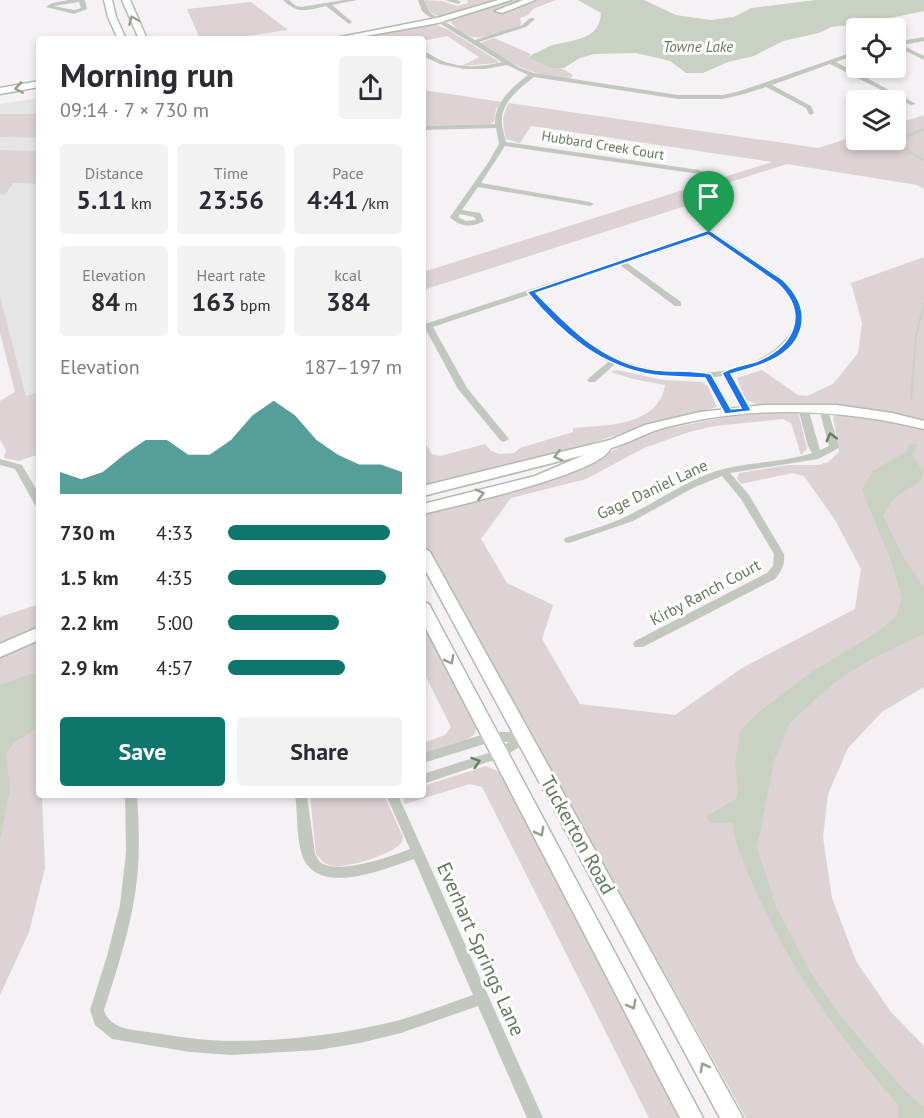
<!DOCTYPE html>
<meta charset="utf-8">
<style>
:root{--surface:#fff;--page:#f2f2f3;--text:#2b2b33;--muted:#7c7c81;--accent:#0f766e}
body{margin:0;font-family:"PT Sans",sans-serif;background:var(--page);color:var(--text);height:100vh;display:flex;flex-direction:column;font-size:22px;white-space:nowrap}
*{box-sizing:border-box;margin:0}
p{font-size:20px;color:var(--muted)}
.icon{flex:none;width:33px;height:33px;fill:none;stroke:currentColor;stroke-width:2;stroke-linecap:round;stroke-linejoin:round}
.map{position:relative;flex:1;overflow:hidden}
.drawer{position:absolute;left:36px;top:36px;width:390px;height:762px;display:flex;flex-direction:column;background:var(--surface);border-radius:6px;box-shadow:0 3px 9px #0003}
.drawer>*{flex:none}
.buttons{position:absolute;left:846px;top:18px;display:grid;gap:12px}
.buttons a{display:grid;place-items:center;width:60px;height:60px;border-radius:6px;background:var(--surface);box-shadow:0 3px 9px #0003;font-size:30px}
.pin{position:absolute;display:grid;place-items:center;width:51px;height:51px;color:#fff;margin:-62px -26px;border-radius:50% 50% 50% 0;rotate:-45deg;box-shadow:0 0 6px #0007}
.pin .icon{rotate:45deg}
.round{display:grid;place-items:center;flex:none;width:63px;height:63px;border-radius:6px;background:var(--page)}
.overview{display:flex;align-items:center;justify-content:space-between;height:102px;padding:0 24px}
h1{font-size:33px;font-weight:700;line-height:45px}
.stats{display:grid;grid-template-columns:repeat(3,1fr);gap:9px;height:102px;padding:6px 24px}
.stats div{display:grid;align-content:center;border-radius:6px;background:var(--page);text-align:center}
.stats b{font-size:26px;font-weight:700}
.stats small{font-size:16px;font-weight:400}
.stats p{font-size:16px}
.chart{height:168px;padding:12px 24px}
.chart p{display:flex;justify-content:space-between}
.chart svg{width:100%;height:108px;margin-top:6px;fill:var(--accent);opacity:.7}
.action{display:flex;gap:12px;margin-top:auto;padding:12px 24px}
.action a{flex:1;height:69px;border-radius:6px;background:var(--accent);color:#fff;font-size:24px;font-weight:700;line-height:69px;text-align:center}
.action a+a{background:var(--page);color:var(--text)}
ul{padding:0 24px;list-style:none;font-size:20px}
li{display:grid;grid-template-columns:96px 72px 1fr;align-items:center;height:45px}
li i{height:15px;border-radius:8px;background:var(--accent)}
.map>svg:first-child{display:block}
.built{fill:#e6e5e5}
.green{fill:#ddd2d4}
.water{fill:#c9d1c2}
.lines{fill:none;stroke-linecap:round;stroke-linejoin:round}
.stream{stroke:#c9d1c2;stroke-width:2}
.secondary-casing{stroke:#b3bbaf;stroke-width:3}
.street{fill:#c2c8bf;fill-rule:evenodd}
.secondary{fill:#fff;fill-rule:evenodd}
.oneway{stroke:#92a08c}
.oneway2{stroke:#687c5f}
.route{fill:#1a73e8;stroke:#fff;stroke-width:1.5;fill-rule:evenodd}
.labels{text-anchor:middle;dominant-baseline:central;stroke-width:6;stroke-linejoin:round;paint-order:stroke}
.far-street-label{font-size:14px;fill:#63785a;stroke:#fff}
.far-water-label{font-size:15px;font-style:italic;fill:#697b59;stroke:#fff}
.street-label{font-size:16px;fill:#63785a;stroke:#fff}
.near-street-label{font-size:20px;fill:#63785a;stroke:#fff}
</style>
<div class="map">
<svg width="924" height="1118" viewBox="0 0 924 1118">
<rect width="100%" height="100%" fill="#f6f1f4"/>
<polygon class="built" points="39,98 39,392 26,396 0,296 0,104"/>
<g class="green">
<path d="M425 0 442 1 457 6 468 3 467 0H502L442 17C433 15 423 9 425 0Z"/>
<path d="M512 0H556L533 9 528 15 520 18 521 24 519 26C490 35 472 49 450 21Z"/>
<polygon points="251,2 288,30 227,39 200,39 187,9"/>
<polygon points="434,24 449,30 498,61 498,63 462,66 479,57 447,36 423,41 349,39"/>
<path d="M494 38 531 54 529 58C544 63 561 66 573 75L569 80C528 74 514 65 480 43Z"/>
<polygon points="423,90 502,102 496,109 494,122 490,124 423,126"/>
<path d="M509 103 818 148 856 136V140H896V124L924 115V189L917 185 787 164 687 196 695 203 423 290V272L772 162 531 126 520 143 506 139C503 125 501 116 509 103Z"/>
<polygon points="0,114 39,114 39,138 0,137"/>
<polygon points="0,150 39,151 39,184 13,183 5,195 0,194"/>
<polygon points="924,257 924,420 846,407 759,405 746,400 737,378 762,370 798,395 807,396 833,384 858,353 862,323 851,283"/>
<polygon points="0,296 26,396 39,392 39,454 19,461 4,458 6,450 0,440 0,401 15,392 0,333"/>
<path d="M617 370 663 380 702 382 708 386 717 407 649 424 580 447 423 486V440L432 454 440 456 485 444 491 451 499 454 514 453 520 448 573 432V428C606 425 658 427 665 385L633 379 611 372Z"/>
<polygon points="780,411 792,411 799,415 807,449 801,455 791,423 783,419 715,426 689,432 644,448 586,479 511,498 481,539 507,583 553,605 542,639 580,704 675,715 742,668 855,609 861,569 835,520 804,476 792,473 741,484 737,479 739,473 788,465 818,465 828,462 839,452 833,417 840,414 924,428 924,687 882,712 848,748 828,794 823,837 832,898 856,961 891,1012 924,1046 924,1118 746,1118 423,542 423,513 584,466 633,440 666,429 741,414"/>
<polygon points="39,604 39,626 0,646 0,617"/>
<polygon points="423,621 477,724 475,734 468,739 423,753 423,743 445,735 451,727 423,671"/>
<polygon points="39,640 39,795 42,795 45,868 29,932 0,995 0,658"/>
<polygon points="486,766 502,773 683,1118 649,1118 482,787 470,784 405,804 403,800 405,795 423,795 423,786"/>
<path d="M310 795H384L403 837 402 842C394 854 346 869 331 866 325 864 320 859 316 854Z"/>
</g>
<g class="water">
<path d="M578 0H644L676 15 710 20 734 17 751 8 815 0H924V11L862 24 831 27 819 33 783 41 754 56 728 62 703 73H686L670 61 636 53 594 54 580 58 564 68H552L529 58C532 53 535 54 540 51 545 49 548 46 553 45 573 40 600 40 601 13Z"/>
<path d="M910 444 918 445 912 454 923 472 920 481 893 499 883 515 903 557 924 588V634L877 656 842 677 822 693 789 724 774 761 757 848 775 904 809 970 842 1018 902 1088 924 1108V1118H898V1105C842 1039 797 980 760 900 749 875 736 850 732 823H710L707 816 736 799 738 788 735 764 740 731 759 712 810 673 879 631 896 617 902 598 891 561 862 490 873 471 906 452Z"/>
<polygon points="30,674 39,675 39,727 13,743 6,755 10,789 0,839 0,685"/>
</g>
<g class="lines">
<g class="stream">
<polyline points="924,129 903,138 900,142 903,147 924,161"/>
<polyline points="911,399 916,336 924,304"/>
</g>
<defs>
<g id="secondary">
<polygon points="104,0 112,0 116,17 126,39 118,39 108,17"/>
<polygon points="122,0 130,0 147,39 139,39"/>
<polygon points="498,0 511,0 438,23 349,39 331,39 437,18"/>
<polygon points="523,0 535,0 502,13 495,11"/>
<polygon points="39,81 39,87 0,94 0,88"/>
<path d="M765 405H836L892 413 924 421V429C851 411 773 406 699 420 685 423 668 426 654 431 640 436 626 444 611 448 601 474 454 506 423 514V504L535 476 584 455 423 496V486L610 440 645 425 700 412Z"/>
<polygon points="423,547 430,552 743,1118 720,1118 423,566"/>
<polygon points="423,602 429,604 431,608 703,1118 680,1118 423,623"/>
<polygon points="39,627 39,640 0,657 0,644"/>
</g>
</defs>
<use href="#secondary" class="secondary-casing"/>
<g class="street">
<path d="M69 0H85L87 9 74 14 46 7 52 3ZM79 2 81 8 74 10 54 6Z"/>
<path d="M283 0H289L296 6 301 7 344 0H357L332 5 351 21 352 22 349 24 326 6C308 10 298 15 283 0Z"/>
<path d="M418 0H424L428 10 432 14 475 40 522 25 530 18H534V20L526 27 479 42 520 68 534 73 678 95H723L740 91 856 51V55L836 62 916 104 911 105 830 64 772 85 811 106 814 113 811 115 809 114 806 108 766 87 744 94 723 99H678L534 77C520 88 500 103 502 123 502 129 505 136 506 142L699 170 703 172 699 174 505 146 481 183 590 202 594 204 590 206 478 187 462 210 480 213 484 221C473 228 459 227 450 217L488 163 499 144 496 128 423 130V126L495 124C494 103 512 87 528 75L507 65 485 69H464L440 64 423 56V51C430 54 437 59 445 62 463 68 484 67 502 62L428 16 422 11ZM460 214 474 217 476 220 466 221 458 217Z"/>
<polygon points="445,0 457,0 461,2 458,4"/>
<polygon points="924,37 924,41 902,45 924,56 924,60 896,46 896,42"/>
<path d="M709 231C724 237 738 249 752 258 762 265 773 271 782 279 791 287 799 298 802 310 811 348 759 366 731 374L752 410 750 412H744L723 376 714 377 733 412 728 415 723 412 705 378 661 376 615 364 595 382H589L587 380 589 378 608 362 576 342 529 295 433 327 467 388 509 439 504 442 501 441 458 389 424 326 425 324ZM708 236C732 252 776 275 790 299 797 311 796 327 787 337 751 380 678 379 629 363 590 351 564 323 536 293L620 265 675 306H681V302L627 263Z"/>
<path d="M803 405 808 408 820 450 829 446 819 409 824 406 827 407 839 447 837 449 818 459 730 473 749 495 784 554C785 564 782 571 775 579L643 647H635L633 644 635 641 767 573 773 566 774 554 741 499 722 476 693 488 633 521 569 543 565 542 564 540 565 538C589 530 613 524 635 512 659 500 682 484 708 474 742 461 778 464 812 453L808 446 798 408Z"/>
<polygon points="0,459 22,465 39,494 39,506 35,505 15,469 0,465"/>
<polygon points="491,732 524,732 528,734 531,738 529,741 503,757 423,784 423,774 495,751 509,742 491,742 423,763 423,753"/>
<path d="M125 795H137C139 823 140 851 137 879 132 924 118 967 104 1010 110 1031 137 1030 155 1033 180 1037 206 1041 232 1041 287 1041 346 1034 400 1020 424 1013 449 1003 473 995L414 859C384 869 317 898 302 855 296 836 298 814 295 795H307L315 854C317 857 318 860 320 862 337 876 392 856 410 849L386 795H398L543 1118H527L478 1006 401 1033 360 1043 318 1050 232 1055 190 1052 112 1039 95 1025 90 1010 107 956 120 905 126 852Z"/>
</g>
<use href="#secondary" class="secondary"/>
</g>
<defs><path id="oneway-chevron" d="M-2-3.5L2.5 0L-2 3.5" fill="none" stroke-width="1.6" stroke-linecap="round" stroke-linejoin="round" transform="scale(1.5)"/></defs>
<g class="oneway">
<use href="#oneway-chevron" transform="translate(133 20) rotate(-113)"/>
<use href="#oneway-chevron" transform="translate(19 88) rotate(171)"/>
<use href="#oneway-chevron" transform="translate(558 456) rotate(166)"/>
<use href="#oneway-chevron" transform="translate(480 494) rotate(-14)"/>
<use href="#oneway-chevron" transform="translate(450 660) rotate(62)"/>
<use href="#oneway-chevron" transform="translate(540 832) rotate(62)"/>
<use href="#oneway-chevron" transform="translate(632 1005) rotate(62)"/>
<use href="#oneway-chevron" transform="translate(704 1067) rotate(-119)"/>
</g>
<g class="oneway2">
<use href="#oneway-chevron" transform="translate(831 437) rotate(-105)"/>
<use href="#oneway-chevron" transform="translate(476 762) rotate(-18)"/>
</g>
<path class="route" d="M709 230 783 280C816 312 805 348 763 364 753 368 742 371 731 374L751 410 750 411 725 414 705 378C688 377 671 377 654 375 600 367 560 332 527 292ZM708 235 777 283C809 313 795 345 758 361 747 365 732 366 722 373L741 408 731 409 711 374C693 370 674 372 655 370 604 364 570 328 536 293Z"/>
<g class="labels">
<g class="far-street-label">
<text transform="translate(603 145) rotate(9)">Hubbard Creek Court</text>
</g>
<g class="far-water-label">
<text x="698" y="46">Towne Lake</text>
</g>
<g class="street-label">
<text transform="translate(652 489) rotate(-25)">Gage Daniel Lane</text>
<text transform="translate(705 592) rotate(-28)">Kirby Ranch Court</text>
</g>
<g class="near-street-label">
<text transform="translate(578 835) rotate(61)">Tuckerton Road</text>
<text transform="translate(481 949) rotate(66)">Everhart Springs Lane</text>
</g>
</g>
</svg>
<div class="buttons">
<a><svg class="icon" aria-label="locate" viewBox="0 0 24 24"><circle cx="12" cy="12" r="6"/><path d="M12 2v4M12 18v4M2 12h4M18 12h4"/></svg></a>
<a><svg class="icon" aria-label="layers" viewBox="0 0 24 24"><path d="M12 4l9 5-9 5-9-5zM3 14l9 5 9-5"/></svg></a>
</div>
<div class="pin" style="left:709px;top:233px;background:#1e9e55"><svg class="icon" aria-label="arrive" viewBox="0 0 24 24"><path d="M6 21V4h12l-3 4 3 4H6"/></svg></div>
<section class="drawer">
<div class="overview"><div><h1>Morning run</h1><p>09:14 · 7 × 730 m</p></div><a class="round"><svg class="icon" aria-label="share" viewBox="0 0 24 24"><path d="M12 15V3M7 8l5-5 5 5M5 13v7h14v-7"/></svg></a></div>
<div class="stats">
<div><p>Distance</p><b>5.11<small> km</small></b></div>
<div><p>Time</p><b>23:56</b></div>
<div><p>Pace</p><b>4:41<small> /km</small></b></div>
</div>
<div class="stats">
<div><p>Elevation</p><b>84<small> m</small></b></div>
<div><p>Heart rate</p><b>163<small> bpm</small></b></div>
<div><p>kcal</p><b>384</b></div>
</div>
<div class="chart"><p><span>Elevation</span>187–197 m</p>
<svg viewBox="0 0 160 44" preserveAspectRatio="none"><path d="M0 44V35L10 38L20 35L30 28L40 22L50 22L60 28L70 28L80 22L90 12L100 6L110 12L120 22L130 28L140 32L150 32L160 35V44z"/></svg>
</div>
<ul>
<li><b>730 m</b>4:33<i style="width:93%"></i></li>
<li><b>1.5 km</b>4:35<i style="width:91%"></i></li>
<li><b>2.2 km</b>5:00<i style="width:64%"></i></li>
<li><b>2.9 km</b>4:57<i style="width:67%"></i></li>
</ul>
<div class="action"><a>Save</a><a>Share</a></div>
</section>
</div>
